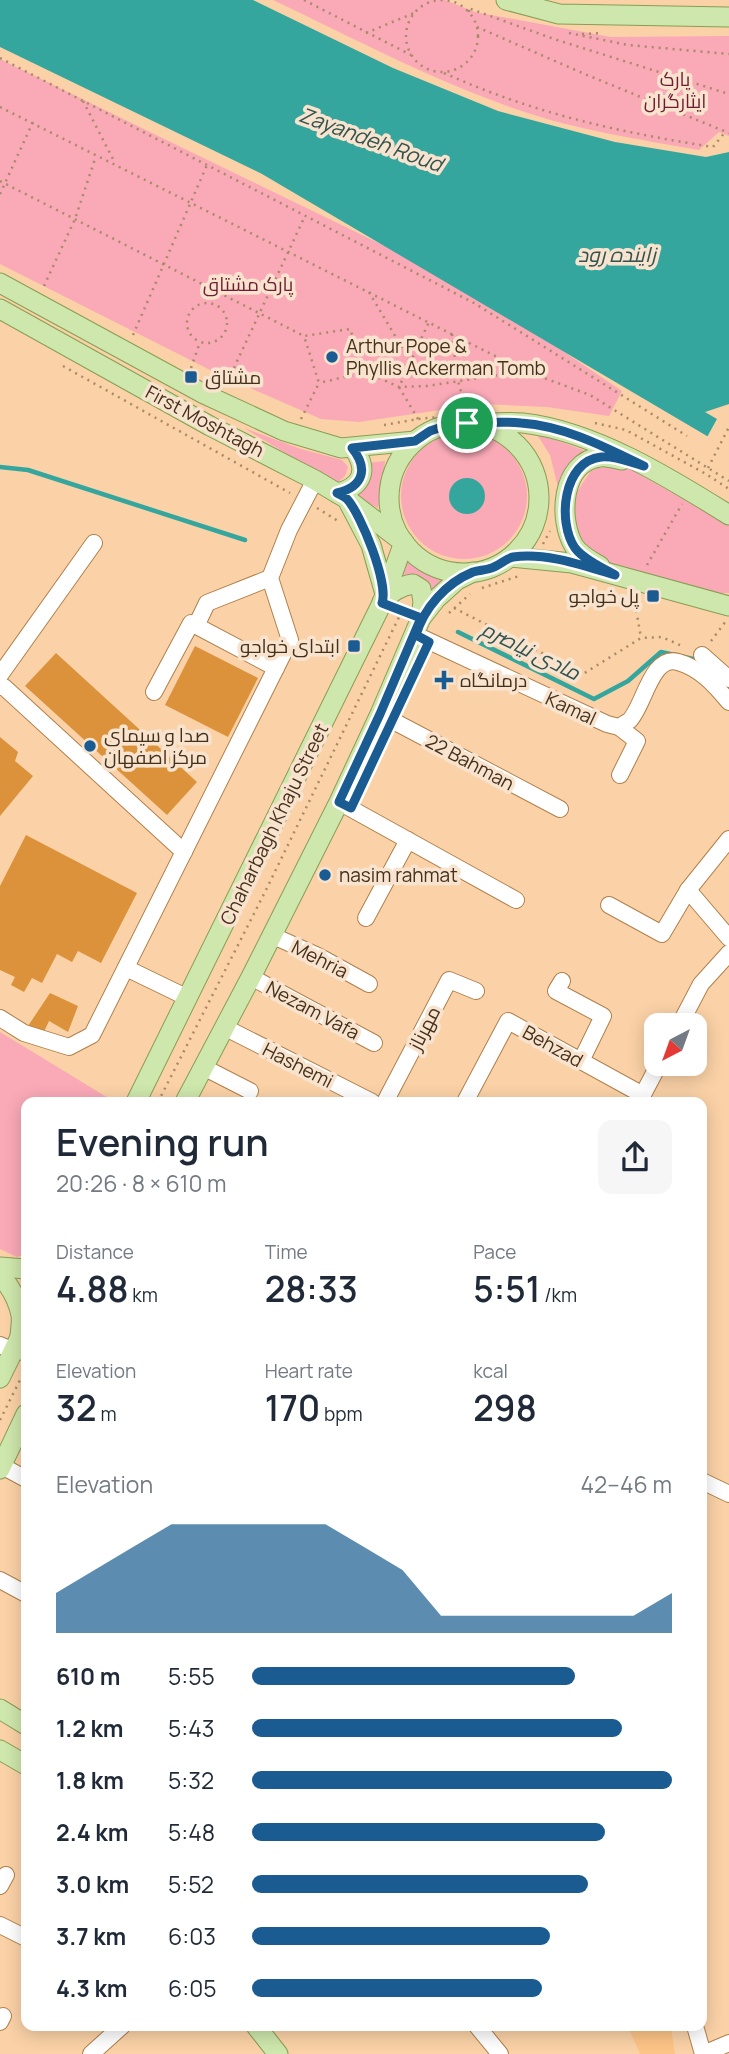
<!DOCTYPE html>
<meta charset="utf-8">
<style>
:root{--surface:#fff;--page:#f6f6f7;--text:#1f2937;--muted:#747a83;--accent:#1a5c91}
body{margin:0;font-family:Manrope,Cairo,sans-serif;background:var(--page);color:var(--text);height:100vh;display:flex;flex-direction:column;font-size:26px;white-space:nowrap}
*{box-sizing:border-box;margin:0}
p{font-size:23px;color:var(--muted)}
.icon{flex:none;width:38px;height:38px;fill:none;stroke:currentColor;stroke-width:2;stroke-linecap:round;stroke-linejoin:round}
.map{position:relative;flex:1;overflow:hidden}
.sheet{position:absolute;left:21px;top:1097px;width:686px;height:934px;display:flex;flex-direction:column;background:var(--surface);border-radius:14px;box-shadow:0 4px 18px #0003}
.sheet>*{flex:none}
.needle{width:46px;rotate:221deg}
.buttons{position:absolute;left:644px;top:1013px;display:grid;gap:14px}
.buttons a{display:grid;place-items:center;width:63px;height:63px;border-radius:14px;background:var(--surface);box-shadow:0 4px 18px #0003;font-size:35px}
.pin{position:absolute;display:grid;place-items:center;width:60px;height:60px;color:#fff;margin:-30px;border:4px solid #fff;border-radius:50%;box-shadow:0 2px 7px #0007}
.round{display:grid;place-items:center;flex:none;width:74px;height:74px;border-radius:14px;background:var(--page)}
.summary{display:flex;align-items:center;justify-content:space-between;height:119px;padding:0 35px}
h1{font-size:38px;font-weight:600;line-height:52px}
.metrics{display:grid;grid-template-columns:repeat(3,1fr);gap:10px;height:119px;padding:7px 35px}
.metrics div{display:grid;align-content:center}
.metrics b{font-size:35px;font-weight:600}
.metrics small{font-size:19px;font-weight:400}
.metrics p{font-size:19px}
.chart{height:196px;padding:14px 35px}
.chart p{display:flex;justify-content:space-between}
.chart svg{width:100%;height:126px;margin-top:7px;fill:var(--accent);opacity:.7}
ul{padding:0 35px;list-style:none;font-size:23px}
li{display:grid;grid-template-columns:112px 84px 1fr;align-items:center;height:52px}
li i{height:18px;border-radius:9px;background:var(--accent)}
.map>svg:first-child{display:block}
.built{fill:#fdc487}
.green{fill:#faa9b7}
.water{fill:#35a69d}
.pier{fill:#fbd2a7}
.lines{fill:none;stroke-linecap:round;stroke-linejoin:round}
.stream{stroke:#35a69d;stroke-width:4.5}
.building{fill:#db923b}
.minor-casing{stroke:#b0804b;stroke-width:18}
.major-casing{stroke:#899d55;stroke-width:21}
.path{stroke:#a98a68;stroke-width:2.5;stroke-dasharray:2 5;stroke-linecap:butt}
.minor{stroke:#fff;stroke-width:16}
.major{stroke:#cee7ac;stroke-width:19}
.path-bridge{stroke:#a98a68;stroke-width:2.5;stroke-dasharray:2 5;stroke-linecap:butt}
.route-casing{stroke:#fff;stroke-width:14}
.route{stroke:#1a5c91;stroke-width:9}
.poi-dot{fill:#1a5c91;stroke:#f8e3ce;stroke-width:2.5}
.labels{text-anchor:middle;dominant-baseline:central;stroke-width:7;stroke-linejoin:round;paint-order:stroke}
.park-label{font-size:19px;fill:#701c35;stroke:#f8e3ce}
.poi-label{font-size:19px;fill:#45311b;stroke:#f8e3ce;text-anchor:start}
.street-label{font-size:19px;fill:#45311b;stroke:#f8e3ce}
.water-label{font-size:21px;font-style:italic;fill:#32534f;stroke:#f8e3ce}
</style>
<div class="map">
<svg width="729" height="2054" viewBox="0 0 729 2054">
<rect width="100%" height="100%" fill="#fbd2a7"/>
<polygon class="built" points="637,2026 671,2027 675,2054 640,2054 629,2029"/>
<g class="green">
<path d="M273 0H445L475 12 611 37 729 36V136L719 132 699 150C638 139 575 130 516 109 432 80 353 38 273 0Z"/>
<polygon points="0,59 465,285 622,391 609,416 547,407 481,404 359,422 321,419 218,374 0,264"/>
<polygon points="244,428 301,449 342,460 348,467 345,476 336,484"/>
<polygon points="536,433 586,451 569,469 558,487 550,455"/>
<circle cx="464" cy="496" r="63"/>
<polygon points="385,461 378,508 353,495 366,463"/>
<polygon points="620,466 630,469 729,525 729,593 721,593 609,564 588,549 576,529 574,497 590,472 598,468"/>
<polygon points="405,552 432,572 456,577 430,597 397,579"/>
<polygon points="0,1032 110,1099 109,1102 26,1102 26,1254 17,1257 0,1249"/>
</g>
<g class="water">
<polygon points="0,0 253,0 393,68 498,111 615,142 706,157 729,152 729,449 262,174 0,47"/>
<circle cx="467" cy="496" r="18"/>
</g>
<polygon class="pier" points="729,404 729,452 706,439 717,419 705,412"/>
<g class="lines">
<g class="stream">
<polyline points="0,467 28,470 245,540"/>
<polyline points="458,632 594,699 628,681 661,652 698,660"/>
</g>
</g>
<g class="building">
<polygon points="195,646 258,678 228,737 165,705"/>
<polygon points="56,653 197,782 167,815 25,686"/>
<polygon points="0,737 18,752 15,761 33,776 0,816"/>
<polygon points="26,835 137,893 101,963 78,951 72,962 57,954 42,983 32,978 24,992 11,985 15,977 0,970 0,886"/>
<polygon points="50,993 78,1006 68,1032 49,1021 43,1034 28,1026"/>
</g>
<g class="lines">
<defs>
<g id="minor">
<polyline points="196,626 207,603 270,578"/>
<path d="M416 635 607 724 619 727C620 727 628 721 629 721 644 707 651 654 678 662 700 668 715 685 729 702"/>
<polyline points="702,655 729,679"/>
<polyline points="0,675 94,543"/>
<polyline points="0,687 4,687 184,852"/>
<polyline points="154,692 191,623 276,668"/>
<polyline points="380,714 560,809"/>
<polyline points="619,727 637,741 620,775"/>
<polyline points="339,802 516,900"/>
<polyline points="729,839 688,890 729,938"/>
<polyline points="609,905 662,934 688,890"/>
<polyline points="366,918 408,840"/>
<polyline points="271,935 318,956 369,984"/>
<polyline points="126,968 188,998"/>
<polyline points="251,977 374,1043"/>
<polyline points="562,981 556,991 603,1016 581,1061"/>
<polyline points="0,1018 24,1033 69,1047 92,1035 290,640 270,578 289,530 315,480"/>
<polyline points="679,1026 701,984 729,953"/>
<polyline points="224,1027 372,1102"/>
<polyline points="203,1067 250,1091"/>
<polyline points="385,1102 449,980 476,991"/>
<polyline points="465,1102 508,1021 643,1095"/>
<polyline points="639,1102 659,1064"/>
<polyline points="0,1345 13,1351"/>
<polyline points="2,1466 26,1479"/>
<polyline points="702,1481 729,1494"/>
<polyline points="0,1580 26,1594"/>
<polyline points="0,1886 6,1875"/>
<polyline points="0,1925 26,1938"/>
<polyline points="0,2022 3,2016"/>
<polyline points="477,2026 500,2054"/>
<polyline points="695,2026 703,2054"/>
<polyline points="91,2054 122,2026"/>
<polyline points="703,2054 729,2043"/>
</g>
<g id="major">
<polyline points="506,0 559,14 729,17"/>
<polyline points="0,283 204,394 284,431 341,448 415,441"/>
<polyline points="0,309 210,426 315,480 347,499 399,539"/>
<path d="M485 423C498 423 511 422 523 423 594 431 670 478 729 515"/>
<circle cx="464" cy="498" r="75"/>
<path d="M337 493C363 487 369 469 353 448"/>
<polyline points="349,503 371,545 385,594"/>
<polyline points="511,557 572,563 729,606"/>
<path d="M600 566C591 561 580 555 574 546 558 519 561 462 600 457 608 456 615 459 622 460"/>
<path d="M382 602C391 593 399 586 413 584L421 589 423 602 421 618"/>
<polyline points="136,1102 382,603 404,542"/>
<polyline points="185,1102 251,977 339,802 380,714 421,618 436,599 457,580 473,572"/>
<polyline points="0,1267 26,1269"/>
<path d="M0 1275C10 1286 18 1300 21 1315 23 1329 15 1340 26 1352"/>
<polyline points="0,1378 23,1331"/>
<polyline points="0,1469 26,1414"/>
<polyline points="0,1709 26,1725"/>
<polyline points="0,1750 26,1765"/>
<polyline points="256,2026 278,2054"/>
</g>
</defs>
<use href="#minor" class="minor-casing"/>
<use href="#major" class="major-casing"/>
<g class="path">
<circle cx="442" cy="36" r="36"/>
<polyline points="304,0 411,55"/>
<polyline points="469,12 468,8 554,39 729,94"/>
<polyline points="477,27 587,75 729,133"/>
<polyline points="366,33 414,13"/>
<polyline points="569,33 628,45 729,54"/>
<polyline points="582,34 603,33"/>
<polyline points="0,58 474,303 687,436"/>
<path d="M444 73C533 113 617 132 713 147L726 131"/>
<polyline points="83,101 115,163"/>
<polyline points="0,107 525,371 590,395 729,481"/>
<polyline points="0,181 304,336"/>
<polyline points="0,194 33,122"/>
<polyline points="44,286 75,219 96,156"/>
<polyline points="369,292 410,361"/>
<circle cx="207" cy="323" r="20"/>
<polyline points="452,334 458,381 467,413"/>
<polyline points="133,335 207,165"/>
<polyline points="63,366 290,493"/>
<polyline points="191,368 200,342"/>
<polyline points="366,372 399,387 427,386 525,371"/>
<polyline points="225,387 305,216"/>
<polyline points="301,419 319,383 304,336 350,329 366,372 319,383"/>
<polyline points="418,419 399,387 429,322"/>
<polyline points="595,423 626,430 706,474 729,489"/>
<polyline points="384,425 418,419 471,414"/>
<polyline points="382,506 390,460"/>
<polyline points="317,508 338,521"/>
<polyline points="543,544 550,531"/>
<polyline points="647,565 682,504"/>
<polyline points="482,588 519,576"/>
<polyline points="634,597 641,638"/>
<polyline points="454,608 583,674 641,638 662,637 682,646"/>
<polyline points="449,613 470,594"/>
<polyline points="711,641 726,621"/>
<polyline points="158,1102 265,892 402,611"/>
<polyline points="23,1398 26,1391"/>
<polyline points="0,1420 25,1370"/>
</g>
<use href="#minor" class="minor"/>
<use href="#major" class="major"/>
<polyline class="path-bridge" points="708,468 729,427"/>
</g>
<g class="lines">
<defs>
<path id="route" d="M467 423 448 425 430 431 415 441 352 448C369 469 363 487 337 493 340 495 344 496 347 499 361 514 389 584 382 603L421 618 380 714 339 802 351 808 429 642 416 635C424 608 446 583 473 572 480 570 488 570 494 567 501 564 507 558 513 557 547 552 584 566 615 575 603 568 584 560 575 548 557 522 563 461 601 457 615 455 631 463 644 466 605 447 565 426 521 423 503 421 485 423 467 423"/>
</defs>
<use href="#route" class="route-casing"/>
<use href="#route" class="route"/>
</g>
<g class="poi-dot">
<circle cx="332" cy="357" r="7"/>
<rect x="184" y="370" width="14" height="14" rx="3.5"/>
<rect x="646" y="589" width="14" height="14" rx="3.5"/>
<rect x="347" y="639" width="14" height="14" rx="3.5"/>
<path d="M440.5 669.5h7v7h7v7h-7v7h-7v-7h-7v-7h7z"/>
<circle cx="90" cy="746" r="7"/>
<circle cx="325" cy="875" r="7"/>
</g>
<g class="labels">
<g class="park-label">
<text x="675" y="79">پارک<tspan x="675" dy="22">ایثارگران</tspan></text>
<text x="248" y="284">پارک مشتاق</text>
</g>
<g class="poi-label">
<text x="346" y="346">Arthur Pope &amp;<tspan x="346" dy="22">Phyllis Ackerman Tomb</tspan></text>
<text x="205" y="377">مشتاق</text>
<text x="639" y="596" text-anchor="end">پل خواجو</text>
<text x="340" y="646" text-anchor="end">ابتدای خواجو</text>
<text x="460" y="680">درمانگاه</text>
<text x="104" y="735">صدا و سیمای<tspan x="104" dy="22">مرکز اصفهان</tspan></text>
<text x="339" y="875">nasim rahmat</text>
</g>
<g class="street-label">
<text transform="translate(205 421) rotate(28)">First Moshtagh</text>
<text transform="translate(571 708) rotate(25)">Kamal</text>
<text transform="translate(470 762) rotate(28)">22 Bahman</text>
<text transform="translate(274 824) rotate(-64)">Chaharbagh Khaju Street</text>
<text transform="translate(320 959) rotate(27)">Mehria</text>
<text transform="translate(313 1010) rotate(28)">Nezam Vafa</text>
<text transform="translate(424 1028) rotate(-63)">مهرناز</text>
<text transform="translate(553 1046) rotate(29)">Behzad</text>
<text transform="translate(298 1065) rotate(27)">Hashemi</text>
</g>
<g class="water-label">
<text transform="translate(371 139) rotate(20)">Zayandeh Roud</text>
<text x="617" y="254">زاینده رود</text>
<text transform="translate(531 650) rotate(26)">مادی نیاصرم</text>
</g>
</g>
</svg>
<div class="buttons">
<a><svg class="needle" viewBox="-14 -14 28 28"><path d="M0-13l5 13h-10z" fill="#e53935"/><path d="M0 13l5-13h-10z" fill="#747a83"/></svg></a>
</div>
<div class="pin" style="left:467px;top:423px;background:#1e9e55"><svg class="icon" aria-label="arrive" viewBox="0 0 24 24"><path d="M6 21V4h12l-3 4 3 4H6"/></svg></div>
<section class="sheet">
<div class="summary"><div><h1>Evening run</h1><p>20:26 · 8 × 610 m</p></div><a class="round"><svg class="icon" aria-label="share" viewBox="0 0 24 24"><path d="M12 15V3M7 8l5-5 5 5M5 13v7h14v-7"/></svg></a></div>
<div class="metrics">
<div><p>Distance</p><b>4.88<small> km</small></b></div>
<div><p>Time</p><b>28:33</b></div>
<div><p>Pace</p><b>5:51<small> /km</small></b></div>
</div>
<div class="metrics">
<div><p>Elevation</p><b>32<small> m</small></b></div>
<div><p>Heart rate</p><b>170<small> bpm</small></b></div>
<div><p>kcal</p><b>298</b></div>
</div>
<div class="chart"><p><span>Elevation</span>42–46 m</p>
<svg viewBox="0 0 160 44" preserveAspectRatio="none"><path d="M0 44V30L10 22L20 14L30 6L40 6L50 6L60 6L70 6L80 14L90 22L100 38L110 38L120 38L130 38L140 38L150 38L160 30V44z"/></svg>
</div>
<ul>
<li><b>610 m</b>5:55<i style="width:77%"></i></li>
<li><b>1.2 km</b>5:43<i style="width:88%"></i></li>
<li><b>1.8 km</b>5:32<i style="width:100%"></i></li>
<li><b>2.4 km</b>5:48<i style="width:84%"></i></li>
<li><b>3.0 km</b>5:52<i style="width:80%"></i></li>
<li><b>3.7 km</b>6:03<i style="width:71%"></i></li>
<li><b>4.3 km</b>6:05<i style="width:69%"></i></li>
</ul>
</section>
</div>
